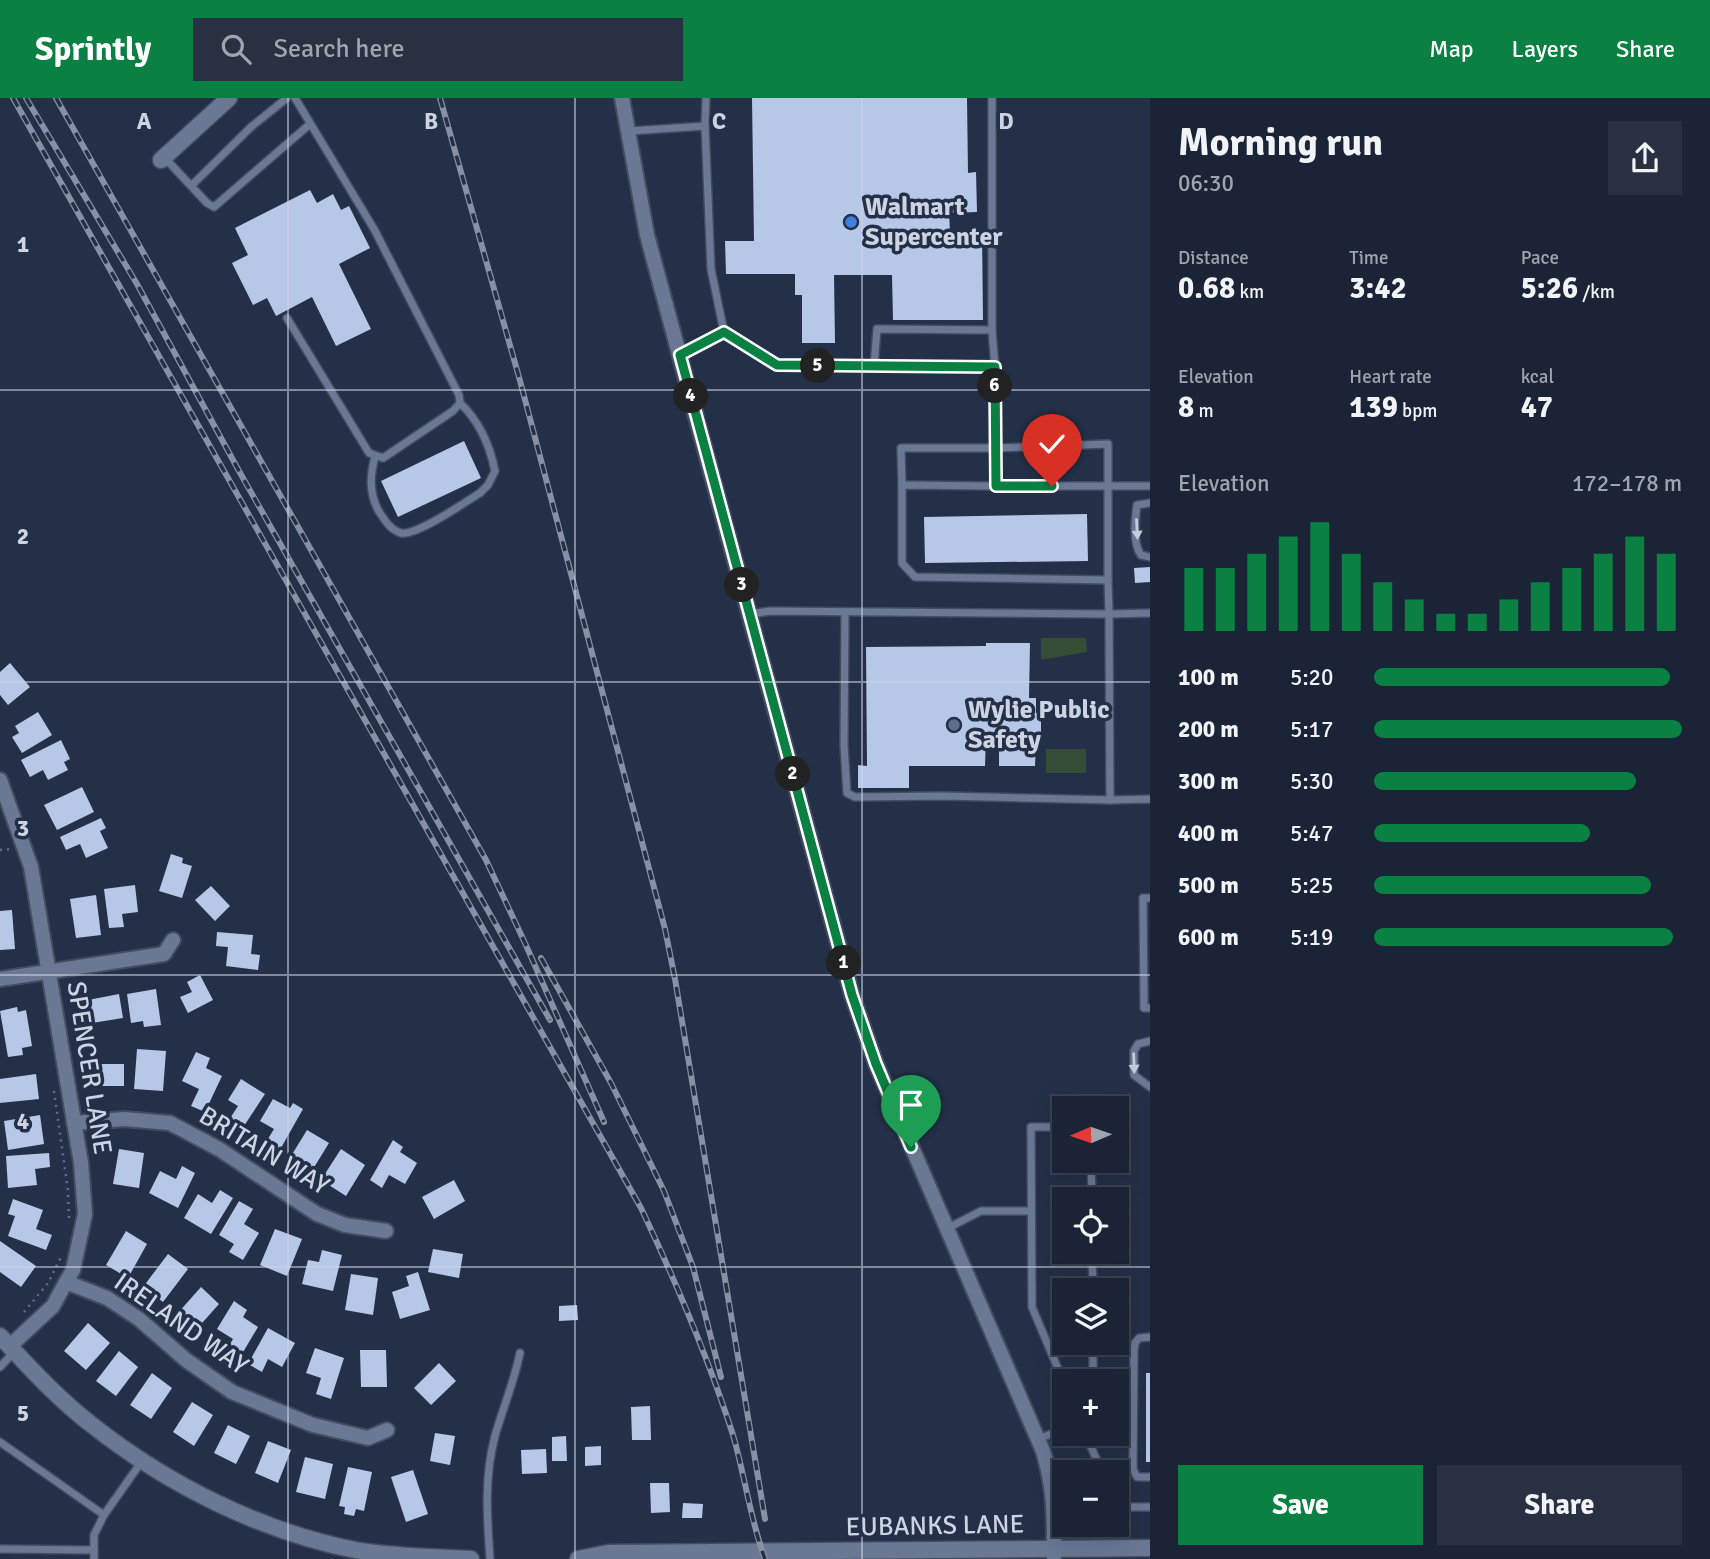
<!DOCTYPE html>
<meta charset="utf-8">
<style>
:root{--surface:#1b2436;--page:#283042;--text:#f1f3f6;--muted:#a0a4ad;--line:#394151;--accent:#0b8043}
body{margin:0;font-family:Signika,sans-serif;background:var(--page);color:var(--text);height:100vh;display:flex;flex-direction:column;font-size:26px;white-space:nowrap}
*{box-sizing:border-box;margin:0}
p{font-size:23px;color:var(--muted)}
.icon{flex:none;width:38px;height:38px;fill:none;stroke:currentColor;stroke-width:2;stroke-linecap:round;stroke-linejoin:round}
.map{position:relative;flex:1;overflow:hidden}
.side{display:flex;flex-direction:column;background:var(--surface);width:560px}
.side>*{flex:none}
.needle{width:46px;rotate:268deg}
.tools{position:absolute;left:1052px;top:998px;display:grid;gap:14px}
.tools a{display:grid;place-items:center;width:77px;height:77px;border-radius:0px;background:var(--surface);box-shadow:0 7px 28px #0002,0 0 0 2px var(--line);font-size:35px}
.pin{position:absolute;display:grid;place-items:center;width:60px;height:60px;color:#fff;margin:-72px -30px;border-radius:50% 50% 50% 0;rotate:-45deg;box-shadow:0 0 7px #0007}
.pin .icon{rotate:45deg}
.km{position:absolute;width:35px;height:35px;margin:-18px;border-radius:50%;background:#222;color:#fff;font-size:19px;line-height:35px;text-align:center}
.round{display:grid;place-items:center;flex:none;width:74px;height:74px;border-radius:0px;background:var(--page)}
.headline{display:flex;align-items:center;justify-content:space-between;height:119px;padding:0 28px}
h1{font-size:38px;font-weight:700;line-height:52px}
.metrics{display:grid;grid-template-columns:repeat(3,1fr);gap:10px;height:119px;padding:7px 28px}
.metrics div{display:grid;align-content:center}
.metrics b{font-size:30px;font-weight:700}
.metrics small{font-size:19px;font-weight:400}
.metrics p{font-size:19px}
.chart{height:196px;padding:14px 28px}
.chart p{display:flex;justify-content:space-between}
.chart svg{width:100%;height:126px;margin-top:7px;stroke:var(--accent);stroke-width:6}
.cta{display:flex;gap:14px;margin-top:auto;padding:14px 28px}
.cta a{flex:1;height:80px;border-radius:0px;background:var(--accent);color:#fff;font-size:28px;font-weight:700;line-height:80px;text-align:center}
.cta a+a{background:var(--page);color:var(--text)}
ul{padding:0 28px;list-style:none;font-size:23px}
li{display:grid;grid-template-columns:112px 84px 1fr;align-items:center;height:52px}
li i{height:18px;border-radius:9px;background:var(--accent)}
header{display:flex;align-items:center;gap:42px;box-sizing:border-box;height:98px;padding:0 35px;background:var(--accent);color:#fff}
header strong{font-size:33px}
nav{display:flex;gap:38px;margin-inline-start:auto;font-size:24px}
.search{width:490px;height:63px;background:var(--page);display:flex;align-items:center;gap:18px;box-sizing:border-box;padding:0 24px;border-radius:0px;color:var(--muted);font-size:26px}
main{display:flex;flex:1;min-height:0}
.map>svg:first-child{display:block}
.green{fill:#354c37}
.building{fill:#b7c7e7}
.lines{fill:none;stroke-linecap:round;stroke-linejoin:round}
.service-casing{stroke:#424c61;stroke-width:10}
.minor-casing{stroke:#424c61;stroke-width:18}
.tertiary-casing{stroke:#424c61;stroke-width:19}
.path{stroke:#646e83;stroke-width:2.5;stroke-dasharray:2 5;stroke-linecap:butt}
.service{stroke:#6a7894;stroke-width:7}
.minor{stroke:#6a7894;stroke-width:14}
.tertiary{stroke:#6a7894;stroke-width:16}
.rail-casing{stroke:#8790a4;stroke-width:6}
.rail{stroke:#243048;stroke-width:3.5;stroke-dasharray:10;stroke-linecap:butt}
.oneway{fill:#c2cbdc}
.route-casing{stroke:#fff;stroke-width:14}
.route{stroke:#0b8043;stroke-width:9}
.grid{fill:none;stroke:#ccd4e4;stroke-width:2;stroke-opacity:0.55}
.shop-dot{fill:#3f7fe0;stroke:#243048;stroke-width:2.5}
.service-dot{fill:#5c6f8a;stroke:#243048;stroke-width:2.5}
.labels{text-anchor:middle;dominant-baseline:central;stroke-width:7;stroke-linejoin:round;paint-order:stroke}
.poi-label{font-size:26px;font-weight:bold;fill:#ccd4e4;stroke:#243048;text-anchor:start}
.street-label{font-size:26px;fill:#ccd4e4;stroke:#243048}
.grid-label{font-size:23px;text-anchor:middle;font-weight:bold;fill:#ccd4e4;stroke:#243048;stroke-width:7;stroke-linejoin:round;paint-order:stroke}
</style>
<header>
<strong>Sprintly</strong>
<div class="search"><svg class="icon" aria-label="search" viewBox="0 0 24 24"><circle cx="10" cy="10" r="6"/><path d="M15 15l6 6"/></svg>Search here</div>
<nav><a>Map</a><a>Layers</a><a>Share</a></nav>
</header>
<main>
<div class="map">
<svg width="1150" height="1461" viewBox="0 0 1150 1461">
<rect width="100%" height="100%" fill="#243048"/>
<g class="green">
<polygon points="1041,540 1086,540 1087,554 1041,562"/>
<rect x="1046" y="651" width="40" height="24"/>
</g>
<g class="building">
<polygon points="752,0 967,0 968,75 976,74 977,114 949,115 950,134 982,133 983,222 893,222 892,177 834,177 835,245 802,245 802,197 795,197 795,176 726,176 725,143 754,143"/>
<polygon points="310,92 317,105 333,96 341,112 349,108 370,150 339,166 371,231 336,248 312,199 276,218 267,200 253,207 232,165 248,157 235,130"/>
<polygon points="464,343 481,380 398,419 381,383"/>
<polygon points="1087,416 1088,463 925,465 924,419"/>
<polygon points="1150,469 1150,484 1135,485 1134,470"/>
<polygon points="986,545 1030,545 1029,600 1036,600 1036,615 1041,615 1041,643 1036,643 1035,668 999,668 999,639 986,639 985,668 909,668 909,690 858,690 858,667 867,668 866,549 986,548"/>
<polygon points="10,565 30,589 8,607 0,597 0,574"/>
<polygon points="38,614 52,637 22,655 12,639 19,635 15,628"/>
<polygon points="61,642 70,661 64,664 68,672 48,682 43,672 30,679 21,662"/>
<polygon points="82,689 94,714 57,732 44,707"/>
<polygon points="101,720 106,730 100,733 108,750 86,760 80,746 66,752 60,739"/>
<polygon points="171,756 183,760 182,765 192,768 182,800 159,793"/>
<polygon points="135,787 138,814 122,816 124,829 109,830 104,791"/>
<polygon points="211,788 230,808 215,823 195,802"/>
<polygon points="96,797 101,837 76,840 70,801"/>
<polygon points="12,812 15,851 0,852 0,813"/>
<polygon points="217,834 253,837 251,856 260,857 258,872 226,868 228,849 216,848"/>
<polygon points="200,877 213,902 188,915 180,899 192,894 187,884"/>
<polygon points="156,891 161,927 144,929 143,923 131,925 127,896"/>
<polygon points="119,896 123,920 92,925 88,902"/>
<polygon points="17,909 18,914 26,912 32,948 22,950 23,957 8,959 0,913"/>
<polygon points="137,951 166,953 163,993 134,991"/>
<polygon points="196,954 210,960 206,970 222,978 205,1014 191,1008 199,991 182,983"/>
<rect x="97" y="966" width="27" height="22"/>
<polygon points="36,976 39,1001 0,1005 0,981"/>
<polygon points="241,981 265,996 240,1034 227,1025 238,1008 228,1002"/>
<polygon points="273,1001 290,1010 293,1005 303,1011 277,1057 263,1049 274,1031 260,1023"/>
<polygon points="40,1017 44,1046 8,1052 4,1023"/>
<polygon points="307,1032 329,1045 310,1076 288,1063"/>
<polygon points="393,1042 403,1049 400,1054 417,1065 405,1086 389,1077 382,1090 370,1082"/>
<polygon points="119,1051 144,1055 139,1090 113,1086"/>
<polygon points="341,1051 365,1067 346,1098 321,1082"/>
<polygon points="49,1055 50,1069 35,1071 37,1087 8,1090 6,1058"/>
<polygon points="182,1068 195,1075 178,1110 149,1095 160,1073 176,1081"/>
<polygon points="454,1082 465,1103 434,1121 422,1099"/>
<polygon points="220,1092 233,1100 211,1136 184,1120 198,1096 212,1105"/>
<polygon points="13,1101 43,1112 36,1131 52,1137 46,1152 8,1138 15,1118 8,1116"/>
<polygon points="239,1103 253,1111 244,1126 259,1135 243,1162 229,1154 234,1146 219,1137"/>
<polygon points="275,1131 302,1141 287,1178 260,1167"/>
<polygon points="126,1133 147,1146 128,1180 106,1167"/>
<polygon points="0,1143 36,1168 21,1189 0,1174"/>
<polygon points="433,1151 463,1156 459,1180 428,1174"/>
<polygon points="322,1152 342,1157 333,1193 302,1186 308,1162 319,1164"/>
<polygon points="168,1156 188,1171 163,1204 143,1189"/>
<polygon points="418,1174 430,1212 400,1221 392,1194 409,1188 406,1178"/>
<polygon points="351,1176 378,1180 373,1217 345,1212"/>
<polygon points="201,1189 219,1206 195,1233 177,1216"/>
<polygon points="234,1203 247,1212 243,1219 258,1229 239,1261 226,1253 233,1241 217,1231"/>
<polygon points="577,1207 578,1222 559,1223 559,1208"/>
<rect x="1059" y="1210" width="5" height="17"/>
<rect x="1116" y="1210" width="8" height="17"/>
<polygon points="88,1225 110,1245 86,1272 64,1253"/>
<polygon points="268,1230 295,1245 282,1269 268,1261 262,1274 248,1266"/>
<polygon points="315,1250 344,1260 331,1301 316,1296 321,1280 306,1275"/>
<polygon points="360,1252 386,1252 387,1289 361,1289"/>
<polygon points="119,1253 138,1269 116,1298 96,1283"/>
<polygon points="439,1265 456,1283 431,1307 414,1290"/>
<polygon points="152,1275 172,1290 151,1321 130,1307"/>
<rect x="1146" y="1275" width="4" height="89"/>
<polygon points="192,1304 213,1317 194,1348 173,1334"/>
<polygon points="650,1308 651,1342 632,1342 631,1309"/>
<polygon points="228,1327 250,1338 236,1366 214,1355"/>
<polygon points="435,1335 455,1338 450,1367 430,1363"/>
<polygon points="566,1338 567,1363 552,1363 552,1339"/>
<polygon points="268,1343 291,1352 278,1385 255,1375"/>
<polygon points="601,1348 601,1367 585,1368 585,1349"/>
<polygon points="546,1351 547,1375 522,1376 521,1352"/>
<polygon points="305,1359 333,1366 325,1401 296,1394"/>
<polygon points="348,1369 372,1374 364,1413 356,1411 354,1418 344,1416 345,1409 339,1408"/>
<polygon points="413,1372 428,1416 406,1424 391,1379"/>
<polygon points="650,1385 669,1385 670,1414 651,1415"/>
<polygon points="683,1405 703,1406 702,1420 682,1420"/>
</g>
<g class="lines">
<defs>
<g id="service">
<polyline points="705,28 711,171 724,234"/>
<polyline points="629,33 705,28 706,0"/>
<polyline points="164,59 207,105 214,109 310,26"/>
<polyline points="192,87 251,29 287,0"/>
<polyline points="287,220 369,355 383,360 453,313 460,305 459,297 374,131 295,0"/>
<polyline points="680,257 724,234 777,267 995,269 992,232 992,0"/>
<polyline points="874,268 877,231 992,232"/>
<polyline points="995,269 996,388 902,387 902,465 915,479 1108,482 1109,516 1150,515"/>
<path d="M375 358C370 378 369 394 378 412 384 421 390 432 401 435 417 438 465 404 480 395L488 387 495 373C490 348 479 323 460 305"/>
<polyline points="902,387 901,350 995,350 1108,346 1108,482"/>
<polyline points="996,388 1150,388"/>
<path d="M1150 405 1137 407C1135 421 1133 446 1141 457L1150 459"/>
<polyline points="845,514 844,647 847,695 855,699 942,698 1110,702"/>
<polyline points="750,516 770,513 1109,516 1110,702 1150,701"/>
<polyline points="1150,800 1143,800 1144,910 1150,910"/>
<polyline points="1150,943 1138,946 1134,953 1134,977 1150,989"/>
<polyline points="1064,1029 1031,1029 1032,1209 1064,1285"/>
<polyline points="1091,1062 1092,1101"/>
<polyline points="946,1131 981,1113 1031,1113"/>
<polyline points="1092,1153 1093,1192"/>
<polyline points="1150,1239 1139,1240 1135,1245 1134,1253 1133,1371 1137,1379 1150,1379"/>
<polyline points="1093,1244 1093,1283"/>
<polyline points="0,1269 14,1254"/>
<polyline points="1085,1335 1102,1374"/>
<polyline points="1038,1341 1064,1331"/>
<polyline points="0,1344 104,1417 142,1363"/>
<polyline points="1116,1402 1124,1409 1150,1409"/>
<polyline points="0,1451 94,1452"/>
<polyline points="94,1461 94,1437 104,1417"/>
<path d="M490 1461C487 1419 484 1379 495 1338 503 1310 514 1284 520 1255"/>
</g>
<g id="minor">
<path d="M622 0 647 137 852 897 876 966 1043 1353C1055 1393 1054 1420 1054 1461"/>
<polyline points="0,682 31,769 81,1065 85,1116 73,1172 66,1184 53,1208 10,1248"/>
<polyline points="0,881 164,856 173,842"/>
<polyline points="74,1025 124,1021 170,1025 219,1051 317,1116 345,1127 386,1133"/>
<polyline points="66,1184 107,1200 139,1221 186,1262 232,1294 313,1327 368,1340 387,1332"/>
</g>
<g id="tertiary">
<polyline points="161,62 229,0"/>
<path d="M0 1238C29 1269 58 1301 92 1327 168 1387 264 1435 360 1453 397 1459 434 1459 471 1461"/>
<polyline points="578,1461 608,1455 1150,1450"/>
</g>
</defs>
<use href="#service" class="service-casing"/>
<use href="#minor" class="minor-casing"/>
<use href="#tertiary" class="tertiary-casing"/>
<g class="path">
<polyline points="0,752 12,751"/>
<polyline points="54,993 68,1093 69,1122"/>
<polyline points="24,1214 48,1185 61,1159"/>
</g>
<use href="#service" class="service"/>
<use href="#minor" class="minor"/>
<use href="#tertiary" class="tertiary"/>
<defs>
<g id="rail">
<path d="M13 0 641 1110C676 1184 708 1259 733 1337 745 1378 750 1421 765 1461"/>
<polyline points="26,0 137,186 239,373 550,922"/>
<polyline points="56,0 486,762 525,845 604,1024"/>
<polyline points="440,0 519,279 665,831 675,881 765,1421"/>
<polyline points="541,860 611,985 664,1093 693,1169 721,1279"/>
</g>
</defs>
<use href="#rail" class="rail-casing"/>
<use href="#rail" class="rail"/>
</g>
<defs><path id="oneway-solid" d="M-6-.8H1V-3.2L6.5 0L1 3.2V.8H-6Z" transform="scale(1.75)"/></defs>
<g class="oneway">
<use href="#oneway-solid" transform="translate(1137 431) rotate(87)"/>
<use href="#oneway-solid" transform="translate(1134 965) rotate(88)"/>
</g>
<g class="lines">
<defs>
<polyline id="route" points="911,1049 876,966 852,897 680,257 724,234 777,267 995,269 996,388 1052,388"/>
</defs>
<use href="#route" class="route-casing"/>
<use href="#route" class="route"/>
</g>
<path class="grid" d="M288 0V1461M575 0V1461M862 0V1461M0 292H1150M0 584H1150M0 877H1150M0 1169H1150"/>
<circle class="shop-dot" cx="851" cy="124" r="7"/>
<circle class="service-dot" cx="954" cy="627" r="7"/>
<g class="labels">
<g class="poi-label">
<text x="865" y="109">Walmart<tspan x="865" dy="30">Supercenter</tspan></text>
<text x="968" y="612">Wylie Public<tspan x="968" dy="30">Safety</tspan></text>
</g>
<g class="street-label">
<text transform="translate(89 970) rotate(81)">SPENCER LANE</text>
<text transform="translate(264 1053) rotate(31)">BRITAIN WAY</text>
<text transform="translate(181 1226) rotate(35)">IRELAND WAY</text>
<text transform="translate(935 1428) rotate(-1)">EUBANKS LANE</text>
</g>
</g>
<g class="grid-label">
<text x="144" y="31">A</text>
<text x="431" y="31">B</text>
<text x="719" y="31">C</text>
<text x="1006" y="31">D</text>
<text x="23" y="154">1</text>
<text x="23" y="446">2</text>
<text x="23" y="738">3</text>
<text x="23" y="1031">4</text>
<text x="23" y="1323">5</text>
</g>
</svg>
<div class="tools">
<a><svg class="needle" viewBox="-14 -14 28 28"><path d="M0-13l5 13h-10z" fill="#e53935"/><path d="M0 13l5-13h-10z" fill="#a0a4ad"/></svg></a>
<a><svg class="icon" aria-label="locate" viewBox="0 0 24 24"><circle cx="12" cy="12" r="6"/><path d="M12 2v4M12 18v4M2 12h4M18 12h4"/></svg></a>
<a><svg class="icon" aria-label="layers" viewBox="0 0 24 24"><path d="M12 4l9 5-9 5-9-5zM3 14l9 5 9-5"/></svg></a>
<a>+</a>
<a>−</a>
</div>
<div class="pin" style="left:911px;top:1049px;background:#1e9e55"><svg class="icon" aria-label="arrive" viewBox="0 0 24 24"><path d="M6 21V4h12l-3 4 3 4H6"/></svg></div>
<div class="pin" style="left:1052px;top:388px;background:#d93025"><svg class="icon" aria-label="check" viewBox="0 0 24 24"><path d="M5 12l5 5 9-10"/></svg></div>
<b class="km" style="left:844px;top:865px">1</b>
<b class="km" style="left:793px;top:676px">2</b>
<b class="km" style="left:742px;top:487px">3</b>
<b class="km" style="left:691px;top:298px">4</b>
<b class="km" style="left:818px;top:268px">5</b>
<b class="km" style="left:995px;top:288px">6</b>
</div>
<section class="side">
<div class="headline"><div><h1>Morning run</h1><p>06:30</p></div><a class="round"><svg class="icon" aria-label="share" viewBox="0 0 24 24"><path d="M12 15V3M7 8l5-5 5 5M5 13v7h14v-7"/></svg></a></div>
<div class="metrics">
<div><p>Distance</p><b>0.68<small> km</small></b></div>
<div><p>Time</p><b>3:42</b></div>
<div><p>Pace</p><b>5:26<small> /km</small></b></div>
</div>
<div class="metrics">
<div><p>Elevation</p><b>8<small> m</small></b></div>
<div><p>Heart rate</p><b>139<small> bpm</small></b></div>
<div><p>kcal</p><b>47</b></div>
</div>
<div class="chart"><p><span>Elevation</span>172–178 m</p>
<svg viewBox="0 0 160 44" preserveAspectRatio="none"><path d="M5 44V22M15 44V22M25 44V17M35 44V11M45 44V6M55 44V17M65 44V27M75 44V33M85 44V38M95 44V38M105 44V33M115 44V27M125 44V22M135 44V17M145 44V11M155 44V17"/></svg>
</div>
<ul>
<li><b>100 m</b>5:20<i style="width:96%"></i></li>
<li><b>200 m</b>5:17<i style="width:100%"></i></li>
<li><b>300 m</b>5:30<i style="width:85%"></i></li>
<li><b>400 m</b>5:47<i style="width:70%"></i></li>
<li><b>500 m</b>5:25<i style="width:90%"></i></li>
<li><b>600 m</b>5:19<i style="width:97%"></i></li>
</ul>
<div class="cta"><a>Save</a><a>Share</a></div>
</section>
</main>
